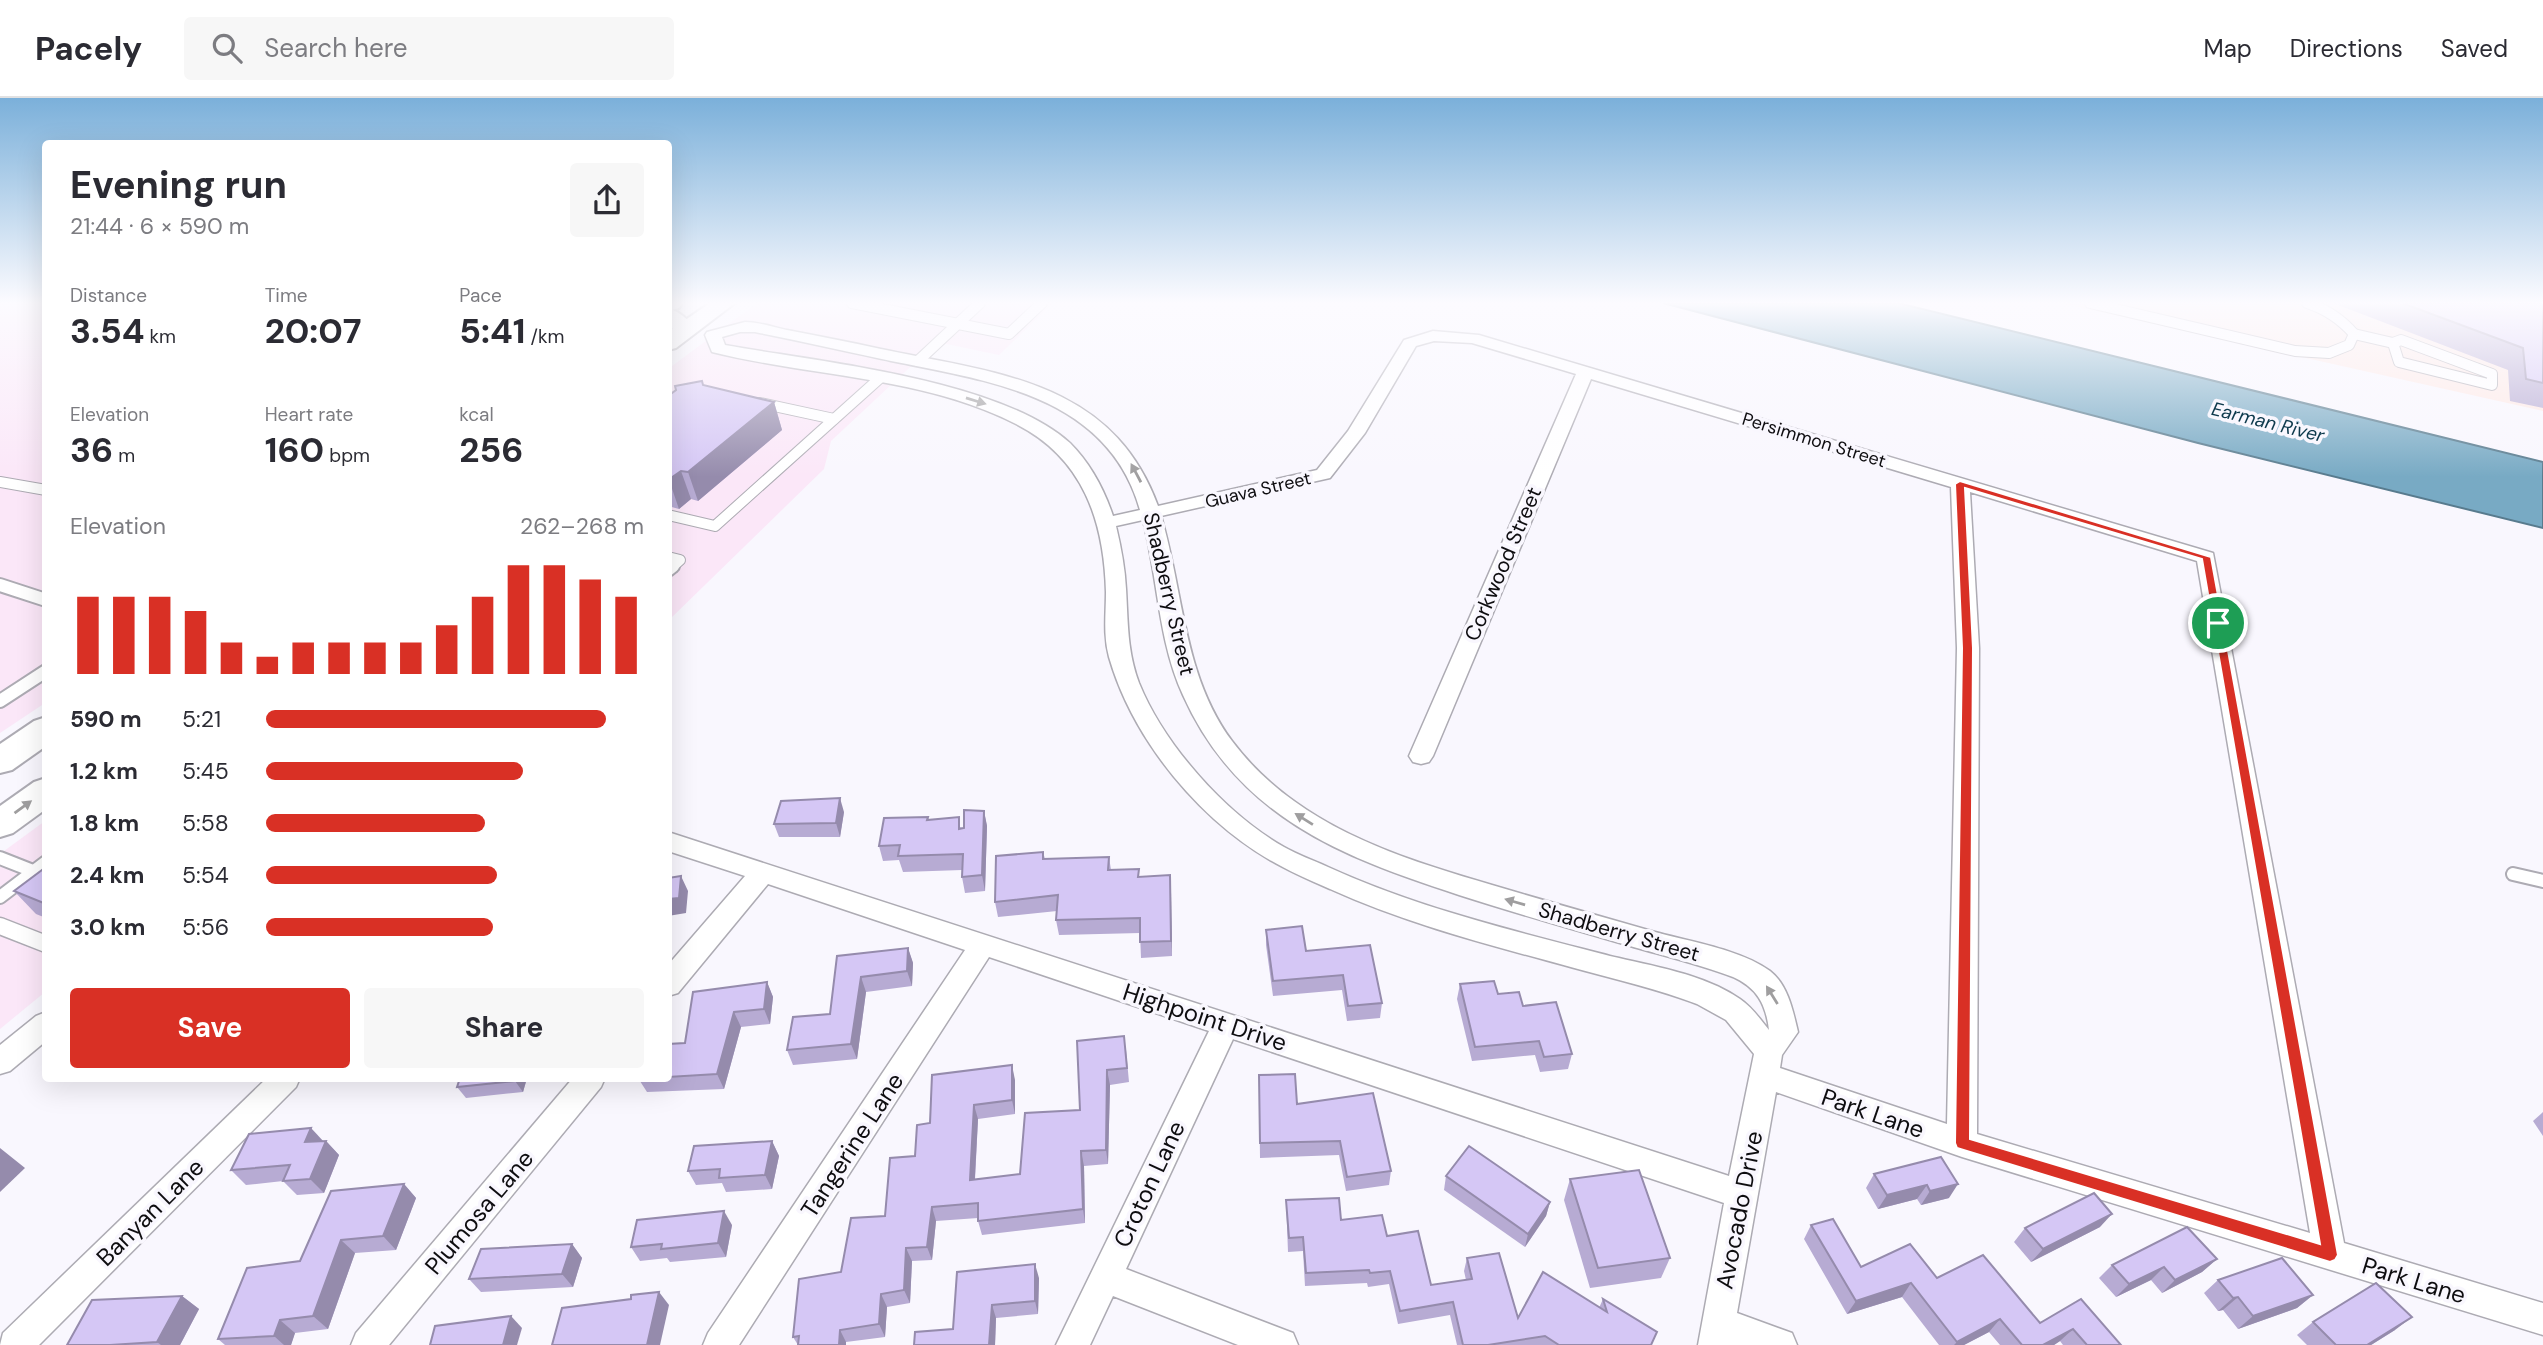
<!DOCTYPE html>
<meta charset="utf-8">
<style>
:root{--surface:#fff;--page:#f7f7f7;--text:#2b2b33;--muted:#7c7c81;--line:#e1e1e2;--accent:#d93025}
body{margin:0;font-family:"DM Sans",sans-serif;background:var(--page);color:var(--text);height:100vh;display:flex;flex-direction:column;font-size:26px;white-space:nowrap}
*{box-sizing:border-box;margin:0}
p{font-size:23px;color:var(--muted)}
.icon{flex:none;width:38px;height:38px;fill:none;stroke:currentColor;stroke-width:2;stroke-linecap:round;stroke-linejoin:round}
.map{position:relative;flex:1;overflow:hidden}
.sheet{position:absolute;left:42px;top:42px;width:630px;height:942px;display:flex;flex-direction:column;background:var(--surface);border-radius:7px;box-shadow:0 7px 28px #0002}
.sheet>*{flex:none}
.pin{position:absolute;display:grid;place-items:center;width:60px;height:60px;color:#fff;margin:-30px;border:4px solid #fff;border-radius:50%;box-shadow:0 2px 7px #0007}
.round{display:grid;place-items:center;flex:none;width:74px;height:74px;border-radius:7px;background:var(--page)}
.head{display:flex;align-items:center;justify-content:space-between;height:119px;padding:0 28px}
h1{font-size:38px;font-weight:700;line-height:52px}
.figures{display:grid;grid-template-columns:repeat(3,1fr);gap:10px;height:119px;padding:7px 28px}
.figures div{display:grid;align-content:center}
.figures b{font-size:35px;font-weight:700}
.figures small{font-size:19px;font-weight:400}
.figures p{font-size:19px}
.chart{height:196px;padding:14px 28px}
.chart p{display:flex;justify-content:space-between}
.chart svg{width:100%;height:126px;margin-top:7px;stroke:var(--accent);stroke-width:6}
.primary-button{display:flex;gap:14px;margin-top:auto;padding:14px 28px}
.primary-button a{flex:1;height:80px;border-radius:7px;background:var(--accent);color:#fff;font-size:28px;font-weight:700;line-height:80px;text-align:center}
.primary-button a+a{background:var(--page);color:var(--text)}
ul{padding:0 28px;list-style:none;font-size:23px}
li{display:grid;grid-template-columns:112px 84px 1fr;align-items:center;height:52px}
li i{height:18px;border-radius:9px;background:var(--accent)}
header{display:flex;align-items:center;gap:42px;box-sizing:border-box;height:98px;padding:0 35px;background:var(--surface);border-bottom:2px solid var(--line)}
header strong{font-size:33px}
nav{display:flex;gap:38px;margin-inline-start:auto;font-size:24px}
.search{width:490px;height:63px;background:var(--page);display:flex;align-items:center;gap:18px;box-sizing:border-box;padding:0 24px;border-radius:7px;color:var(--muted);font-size:26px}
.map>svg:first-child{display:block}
.commercial{fill:#fbe7f8}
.education{fill:#fee9e5}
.water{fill:#78aac4;stroke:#587b8e;stroke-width:2}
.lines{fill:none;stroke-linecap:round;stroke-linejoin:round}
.service-far2-casing{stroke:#adabb3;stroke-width:12}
.service-far1-casing{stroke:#adabb3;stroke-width:16}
.service-casing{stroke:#adabb3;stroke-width:19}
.minor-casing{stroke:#adabb3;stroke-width:3}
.tertiary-casing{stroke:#adabb3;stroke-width:4}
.secondary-casing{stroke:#adabb3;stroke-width:4}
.service-far2{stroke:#fff;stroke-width:10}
.service-far1{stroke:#fff;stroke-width:12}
.service{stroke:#fff;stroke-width:16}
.minor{fill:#fff;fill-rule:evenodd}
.tertiary{fill:#fff;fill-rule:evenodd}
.secondary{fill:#fff;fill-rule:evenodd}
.wall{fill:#b7abd3}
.shaded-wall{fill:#958bac}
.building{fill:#d5c7f5;stroke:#958bac;stroke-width:2}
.oneway{fill:#9f9e9f}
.route{fill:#d93025;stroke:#fff;stroke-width:2;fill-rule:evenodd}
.labels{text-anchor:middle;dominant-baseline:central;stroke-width:7;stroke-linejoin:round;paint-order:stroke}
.far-street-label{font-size:18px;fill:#0e0d10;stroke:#f9f7fe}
.far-water-label{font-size:19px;font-style:italic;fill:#0e3a4d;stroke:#f9f7fe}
.street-label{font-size:21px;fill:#0e0d10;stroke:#f9f7fe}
.near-street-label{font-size:24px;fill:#0e0d10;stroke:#f9f7fe}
</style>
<header>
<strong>Pacely</strong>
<div class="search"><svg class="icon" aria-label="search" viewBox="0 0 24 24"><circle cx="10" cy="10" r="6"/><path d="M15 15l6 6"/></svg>Search here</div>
<nav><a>Map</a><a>Directions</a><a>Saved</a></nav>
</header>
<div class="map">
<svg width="2543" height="1247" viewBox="0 0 2543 1247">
<rect width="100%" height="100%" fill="#f9f7fe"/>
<g class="commercial">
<polygon points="0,205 45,205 45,605 0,635"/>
<polygon points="757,205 1053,205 999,257 937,244 831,343 824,371 669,522 668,271"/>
<polygon points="45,723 45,894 0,931 0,756"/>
</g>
<polygon class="education" points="2061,205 2543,205 2543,313"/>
<polygon class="water" points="1663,205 1898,205 2543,364 2543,430 2198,345"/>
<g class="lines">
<defs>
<g id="service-far2">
<polyline points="852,205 1009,236 1042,205"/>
<path d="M2090 205 2295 253 2329 255 2349 247 2354 236C2341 221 2326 211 2307 205"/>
<polyline points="2354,236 2393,245"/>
<polygon points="2401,242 2492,276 2492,287 2399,264 2393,245"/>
<polyline points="918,263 980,205"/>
<polyline points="760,305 834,321"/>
<polyline points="0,384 46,392"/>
<polyline points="668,417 715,428 880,280"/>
<polyline points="668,459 680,462 671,470"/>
</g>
<g id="service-far1">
<polyline points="668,472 673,468"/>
<polyline points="0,487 46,502"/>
<polyline points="0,603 46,573"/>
<polyline points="0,760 33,773"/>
<polyline points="2513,776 2543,783"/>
<polyline points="0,799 46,764"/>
</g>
<polyline id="service" points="0,828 46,846"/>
<g id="minor">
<path d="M745 224C759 224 773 229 787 232 818 238 850 244 881 251 995 275 1112 282 1158 408L1317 372 1348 333 1404 242 1433 233 1479 237 2213 455 2344 1145 2543 1205V1237L1962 1059 1776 994 1737 1215 1792 1235 1797 1247H1698L1724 1105 1233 941 1126 1171 1293 1235 1298 1247H1238L1113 1198 1090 1247H1056L1209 933 989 859 739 1247H703L708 1235 965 852 768 786 678 895 668 898V867L745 778 668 753V734L1729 1078 1754 956 1726 922 1697 906C1658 891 1618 882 1578 871 1494 848 1409 827 1330 791 1283 771 1252 755 1214 721 1166 677 1127 621 1109 559 1103 537 1106 516 1106 494 1104 422 1083 360 1016 326 922 278 812 279 712 254L705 237 707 234ZM740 234H755C800 243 845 253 891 263 990 283 1108 298 1140 412L1113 418C1104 391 1090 365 1070 345 999 281 819 264 725 247L722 239ZM1434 243 1472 245 1576 276 1409 658 1413 664 1421 666 1429 664 1433 658 1591 281 1951 389 1957 550 1947 1026 1780 970 1782 957 1798 934C1793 913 1788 887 1770 873 1742 852 1688 843 1655 834 1600 818 1546 803 1492 787 1396 759 1295 727 1232 643 1183 577 1184 495 1161 418L1330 380 1365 335 1416 248ZM1970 394 2197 463 2310 1135 1977 1036 1979 550ZM1143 422C1158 480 1158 543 1183 597 1237 718 1341 759 1459 797 1518 816 1578 833 1637 850 1669 859 1701 867 1733 879 1757 890 1766 906 1769 932 1760 921 1752 909 1740 901 1704 876 1652 868 1610 858 1514 833 1418 810 1328 769 1313 762 1298 757 1284 749 1226 716 1164 647 1139 585 1127 553 1128 524 1126 491 1125 470 1121 449 1116 428Z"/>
<polygon points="46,914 46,943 10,973 0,976 0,947 36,918"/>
<polygon points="267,980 300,980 296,989 39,1247 0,1247 3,1235"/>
<polygon points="573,980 605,980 601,989 389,1247 351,1247 356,1235"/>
</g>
<path id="tertiary" d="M668 210C679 213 690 223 696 232L693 236H679L668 227Z"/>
<g id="secondary">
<polygon points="668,205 682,205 679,210 668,213"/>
<polygon points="710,205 735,205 676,250 668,252 668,234"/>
<polygon points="46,619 46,648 12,672 0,675 0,646 34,623"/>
<polygon points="46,680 46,711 13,735 0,739 0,708 34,684"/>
</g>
</defs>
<use href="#service-far2" class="service-far2-casing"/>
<use href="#service-far1" class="service-far1-casing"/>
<use href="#service" class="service-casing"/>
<use href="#minor" class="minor-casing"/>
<use href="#tertiary" class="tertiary-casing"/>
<use href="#secondary" class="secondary-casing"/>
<use href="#service-far2" class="service-far2"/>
<use href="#service-far1" class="service-far1"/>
<use href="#service" class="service"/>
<use href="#minor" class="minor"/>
<use href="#tertiary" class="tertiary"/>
<use href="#secondary" class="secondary"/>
</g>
<g class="wall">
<polygon points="2333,205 2543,205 2543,310 2510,303 2508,272"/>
<polygon points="703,287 774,304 782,332 698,403 691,401 679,411 668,408 668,298"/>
<polygon points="984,713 987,728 985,793 965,795 962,779 962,772 903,774 899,762 883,763 879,748 928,719 929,722 964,730"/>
<polygon points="844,714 840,739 779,739 774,726"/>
<polygon points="1043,754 1045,761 1109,759 1111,772 1139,771 1139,779 1170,777 1172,858 1141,860 1140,835 1059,837 1056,822 1057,813 998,819 995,804"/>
<polygon points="46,769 46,820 36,816 14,793"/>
<polygon points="1266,832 1306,853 1370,847 1382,905 1380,920 1347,923 1342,892 1273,898 1266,847"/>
<polygon points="908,850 913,865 912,888 866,894 857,961 793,967 787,952 830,916 837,858"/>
<polygon points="767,884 773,899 770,926 741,929 724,991 647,994 638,980 668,980 668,946 685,945"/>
<polygon points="1460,886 1498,896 1523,908 1572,956 1568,971 1540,974 1535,957 1472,963 1457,901"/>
<polygon points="1077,943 1126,952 1129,984 1110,987 1108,1066 1084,1068 1085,1125 982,1137 978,1123 978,1120 936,1123 932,1162 912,1163 910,1205 887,1209 885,1239 846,1244 846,1247 798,1247 793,1239 885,1118 930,1025 1015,982 1015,1016 978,1021 975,1082 1020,1076 1080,1012"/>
<polygon points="1259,977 1297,1006 1391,1073 1389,1087 1346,1093 1339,1057 1260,1060"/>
<polygon points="527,980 523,994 466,1000 457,989"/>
<polygon points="2543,1014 2543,1038 2533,1023"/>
<polygon points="323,1043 326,1043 339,1057 324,1095 297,1097 283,1083 246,1087 231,1072"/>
<polygon points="772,1043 779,1058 772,1091 726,1094 722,1085 696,1087 688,1073"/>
<polygon points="1941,1059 1949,1100 1921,1107 1917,1101 1878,1111 1866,1090 1874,1076"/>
<polygon points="1446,1078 1550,1104 1546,1118 1525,1149 1444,1092"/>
<polygon points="1570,1081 1670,1160 1661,1180 1590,1190 1564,1102"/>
<polygon points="404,1086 416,1100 396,1152 355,1155 328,1231 295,1235 291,1247 225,1247 218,1241 300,1163"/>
<polygon points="1286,1102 1341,1122 1387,1138 1431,1187 1466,1182 1464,1173 1467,1160 1518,1220 1599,1210 1603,1201 1651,1247 1457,1247 1450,1217 1398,1226 1389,1186 1368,1189 1367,1185 1305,1188 1303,1153 1288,1154"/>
<polygon points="732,1127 726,1159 670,1164 667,1160 640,1163 631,1149"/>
<polygon points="1811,1127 1861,1169 1937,1180 2040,1225 2081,1201 2121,1247 2063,1247 2060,1243 2054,1247 2000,1247 1989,1234 1964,1247 1939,1247 1902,1199 1847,1216 1804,1141"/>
<polygon points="2100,1129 2031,1164 2014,1144 2025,1130"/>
<polygon points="572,1146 582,1160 573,1189 481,1194 469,1181"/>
<polygon points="2217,1161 2202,1174 2162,1195 2151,1182 2116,1199 2099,1180 2112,1167"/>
<polygon points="957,1174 1039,1180 1038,1216 996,1220 995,1247 914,1247 953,1231"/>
<polygon points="2218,1182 2313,1197 2297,1210 2238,1231 2223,1212 2218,1213 2204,1195"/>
<polygon points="182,1198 199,1211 180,1247 67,1247"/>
<polygon points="2313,1224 2395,1232 2371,1247 2307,1247 2297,1237"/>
</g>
<g class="shaded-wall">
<polygon points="774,304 782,332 698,403 688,374"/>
<polygon points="681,373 691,401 679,411 669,382"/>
<polygon points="840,700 844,714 840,739 836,725"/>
<polygon points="984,713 987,728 985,793 982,777"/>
<polygon points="1170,777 1171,793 1172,858 1171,843"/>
<polygon points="681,778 688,793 686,815 668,818 668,801"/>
<polygon points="908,850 913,865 912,888 907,873"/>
<polygon points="861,879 866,894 857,961 851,946"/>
<polygon points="767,884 773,899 770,926 764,911"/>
<polygon points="734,914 741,929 724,991 717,976"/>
<polygon points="1012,967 1015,982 1015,1016 1012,1002"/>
<polygon points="1107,972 1110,987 1108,1066 1106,1052"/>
<polygon points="515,980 527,980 523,994 515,983"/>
<polygon points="974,1007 978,1021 974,1096 970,1082"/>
<polygon points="311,1030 325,1045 305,1044"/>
<polygon points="326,1043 339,1057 324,1095 310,1081"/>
<polygon points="772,1043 779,1058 772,1091 765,1077"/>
<polygon points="0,1050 25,1070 0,1094"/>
<polygon points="1081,1053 1084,1068 1085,1125 1083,1111"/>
<polygon points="404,1086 416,1100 396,1152 383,1138"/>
<polygon points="1958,1086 1949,1100 1921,1107 1930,1093"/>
<polygon points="1927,1087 1917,1101 1878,1111 1887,1097"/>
<polygon points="1550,1104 1546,1118 1525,1149 1528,1136"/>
<polygon points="932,1109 936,1123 932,1162 927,1149"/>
<polygon points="724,1113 732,1127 726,1159 718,1145"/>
<polygon points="2112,1116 2100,1129 2031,1164 2043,1151"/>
<polygon points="341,1142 355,1155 328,1231 313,1218"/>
<polygon points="572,1146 582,1160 573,1189 562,1176"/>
<polygon points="906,1150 912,1163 910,1205 904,1192"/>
<polygon points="2217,1161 2202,1174 2162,1195 2175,1182"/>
<polygon points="1035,1166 1039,1180 1038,1216 1035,1203"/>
<polygon points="2164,1169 2151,1182 2116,1199 2129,1186"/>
<polygon points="1911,1185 1902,1199 1847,1216 1856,1203"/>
<polygon points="659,1194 669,1207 660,1247 647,1247"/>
<polygon points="881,1196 887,1209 885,1239 879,1226"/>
<polygon points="2313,1197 2297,1210 2238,1231 2253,1218"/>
<polygon points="182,1198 199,1211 180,1247 161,1247 157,1244"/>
<polygon points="2238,1199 2223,1212 2218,1213 2233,1200"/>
<polygon points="992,1207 996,1220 995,1247 989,1247"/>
<polygon points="511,1218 522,1230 517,1247 503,1247"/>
<polygon points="2412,1219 2395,1232 2371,1247 2367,1247"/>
<polygon points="2000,1221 1989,1234 1964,1247 1954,1247 1957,1244"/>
<polygon points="280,1222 295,1235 291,1247 284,1247 274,1238"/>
<polygon points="2073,1231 2060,1243 2054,1247 2043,1247"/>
<polygon points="840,1232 846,1244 846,1247 839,1247"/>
</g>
<g class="building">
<polygon points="2402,205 2543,205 2543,285 2526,281 2523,250"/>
<polygon points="702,283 703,287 774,304 688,374 681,373 668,382 668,298 676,292 675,288"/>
<polygon points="840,700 836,725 774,726 781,703"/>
<polygon points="964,712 984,713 982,777 962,779 963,756 898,758 900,747 879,748 884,720 928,719 927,722 959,719 959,731 964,730"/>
<polygon points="1043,754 1043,761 1109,759 1108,772 1139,771 1138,779 1170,777 1171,843 1140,844 1140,820 1056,822 1058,797 995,804 996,758"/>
<polygon points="46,769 46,806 14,793"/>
<polygon points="681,778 679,800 668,801 668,780"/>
<polygon points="1302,828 1306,853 1370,847 1382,905 1348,908 1343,877 1273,883 1266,832"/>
<polygon points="908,850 907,873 861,879 851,946 787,952 793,919 830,916 837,858"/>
<polygon points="1494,883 1498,896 1519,894 1523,908 1556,904 1572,956 1544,959 1539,943 1475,949 1460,886"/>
<polygon points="767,884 764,911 734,914 717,976 668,979 668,946 685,945 693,894"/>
<polygon points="1124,938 1127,970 1107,972 1106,1052 1081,1053 1083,1111 978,1123 978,1105 932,1109 927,1149 906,1150 904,1192 881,1196 879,1226 840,1232 839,1247 798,1247 799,1238 793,1239 799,1181 841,1174 851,1120 885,1118 890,1060 915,1058 917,1027 930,1025 932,977 1012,967 1012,1002 974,1007 970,1082 1020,1076 1025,1015 1080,1012 1077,943"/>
<polygon points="1295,976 1297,1006 1373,995 1391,1073 1347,1079 1340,1043 1260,1045 1259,977"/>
<polygon points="460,980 515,980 515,983 457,989"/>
<polygon points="311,1030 305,1044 326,1043 310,1081 283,1083 290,1067 231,1072 249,1036"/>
<polygon points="772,1043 765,1077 719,1080 720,1071 688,1073 694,1048"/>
<polygon points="1469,1048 1550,1104 1528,1136 1446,1078"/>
<polygon points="1941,1059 1958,1086 1930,1093 1927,1087 1887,1097 1874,1076"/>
<polygon points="1639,1072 1670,1160 1598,1170 1570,1081"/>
<polygon points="404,1086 383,1138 341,1142 313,1218 280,1222 274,1238 218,1241 247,1170 300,1163 331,1093"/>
<polygon points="2094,1095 2112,1116 2043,1151 2025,1130"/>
<polygon points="1339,1100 1341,1122 1382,1117 1387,1138 1418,1133 1431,1187 1472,1181 1467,1160 1499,1155 1518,1220 1543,1174 1607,1214 1603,1201 1657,1234 1651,1247 1559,1247 1545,1238 1488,1247 1463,1247 1453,1204 1400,1213 1390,1173 1370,1175 1369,1172 1306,1175 1303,1139 1289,1140 1286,1102"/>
<polygon points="724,1113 718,1145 661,1151 662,1146 631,1149 637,1122"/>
<polygon points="1833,1121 1861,1169 1910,1146 1937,1180 1983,1157 2040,1225 2081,1201 2121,1247 2087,1247 2073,1231 2043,1247 2022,1247 2000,1221 1957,1244 1911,1185 1856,1203 1811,1127"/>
<polygon points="2187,1129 2217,1161 2175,1182 2164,1169 2129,1186 2112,1167"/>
<polygon points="572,1146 562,1176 469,1181 481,1151"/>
<polygon points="2282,1160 2313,1197 2253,1218 2238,1199 2233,1200 2218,1182"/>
<polygon points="1035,1166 1035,1203 992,1207 989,1247 914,1247 915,1234 953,1231 957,1174"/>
<polygon points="2376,1185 2412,1219 2367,1247 2336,1247 2313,1224"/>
<polygon points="659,1194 647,1247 552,1247 562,1210 631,1201 631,1197"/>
<polygon points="182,1198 157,1244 110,1247 67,1247 92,1202"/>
<polygon points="511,1218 503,1247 430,1247 435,1228"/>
</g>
<defs><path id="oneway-solid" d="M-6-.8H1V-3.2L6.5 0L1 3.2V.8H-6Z" transform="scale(1.75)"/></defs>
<g class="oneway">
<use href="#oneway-solid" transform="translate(976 303) rotate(17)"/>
<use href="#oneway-solid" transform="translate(1136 375) rotate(-118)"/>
<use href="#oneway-solid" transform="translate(23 709) rotate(-36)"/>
<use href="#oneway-solid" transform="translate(1304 721) rotate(-148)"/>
<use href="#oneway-solid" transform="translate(1515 804) rotate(-164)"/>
<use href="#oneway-solid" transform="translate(1772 897) rotate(-122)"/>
</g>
<linearGradient id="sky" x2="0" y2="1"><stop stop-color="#7bb0da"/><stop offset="0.54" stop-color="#fcfbff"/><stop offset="1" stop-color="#fcfbff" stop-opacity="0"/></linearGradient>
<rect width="2543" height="379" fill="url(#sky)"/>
<path class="route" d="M1960 383 2211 459 2338 1157 2335 1162 2330 1164 1957 1050 1955 1045 1962 550 1955 386ZM1965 390 2202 461 2320 1146 1970 1041 1973 550Z"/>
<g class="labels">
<g class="far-street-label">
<text transform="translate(1814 342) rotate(17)">Persimmon Street</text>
<text transform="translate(1258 392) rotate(-13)">Guava Street</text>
</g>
<g class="far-water-label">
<text transform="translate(2268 324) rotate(14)">Earman River</text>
</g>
<g class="street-label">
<text transform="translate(1503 466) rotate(-67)">Corkwood Street</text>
<text transform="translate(1169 496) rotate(77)">Shadberry Street</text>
<text transform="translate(1619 834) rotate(16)">Shadberry Street</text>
</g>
<g class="near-street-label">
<text transform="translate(1205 919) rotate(18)">Highpoint Drive</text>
<text transform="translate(1873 1015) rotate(19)">Park Lane</text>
<text transform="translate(852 1047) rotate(-57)">Tangerine Lane</text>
<text transform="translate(1149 1086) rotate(-65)">Croton Lane</text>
<text transform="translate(1739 1112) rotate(-79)">Avocado Drive</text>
<text transform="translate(150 1114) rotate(-45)">Banyan Lane</text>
<text transform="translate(479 1114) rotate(-50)">Plumosa Lane</text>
<text transform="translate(2414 1182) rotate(17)">Park Lane</text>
</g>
</g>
</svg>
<div class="pin" style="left:2218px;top:525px;background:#1e9e55"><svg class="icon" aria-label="arrive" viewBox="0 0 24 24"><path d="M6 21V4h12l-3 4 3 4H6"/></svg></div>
<section class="sheet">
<div class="head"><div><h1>Evening run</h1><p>21:44 · 6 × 590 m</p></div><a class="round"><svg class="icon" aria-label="share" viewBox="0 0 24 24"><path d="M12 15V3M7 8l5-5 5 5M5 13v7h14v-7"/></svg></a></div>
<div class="figures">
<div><p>Distance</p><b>3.54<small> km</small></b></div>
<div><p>Time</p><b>20:07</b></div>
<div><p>Pace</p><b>5:41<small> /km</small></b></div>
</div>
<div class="figures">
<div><p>Elevation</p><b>36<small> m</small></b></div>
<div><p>Heart rate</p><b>160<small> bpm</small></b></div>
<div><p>kcal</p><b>256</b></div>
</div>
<div class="chart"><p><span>Elevation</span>262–268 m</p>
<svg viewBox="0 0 160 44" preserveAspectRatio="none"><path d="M5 44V17M15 44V17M25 44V17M35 44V22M45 44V33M55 44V38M65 44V33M75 44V33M85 44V33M95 44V33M105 44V27M115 44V17M125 44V6M135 44V6M145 44V11M155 44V17"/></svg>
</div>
<ul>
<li><b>590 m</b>5:21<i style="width:90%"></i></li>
<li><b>1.2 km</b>5:45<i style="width:68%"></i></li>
<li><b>1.8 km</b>5:58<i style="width:58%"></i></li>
<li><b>2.4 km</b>5:54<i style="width:61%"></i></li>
<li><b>3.0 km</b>5:56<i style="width:60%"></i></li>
</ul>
<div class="primary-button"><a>Save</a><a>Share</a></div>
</section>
</div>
